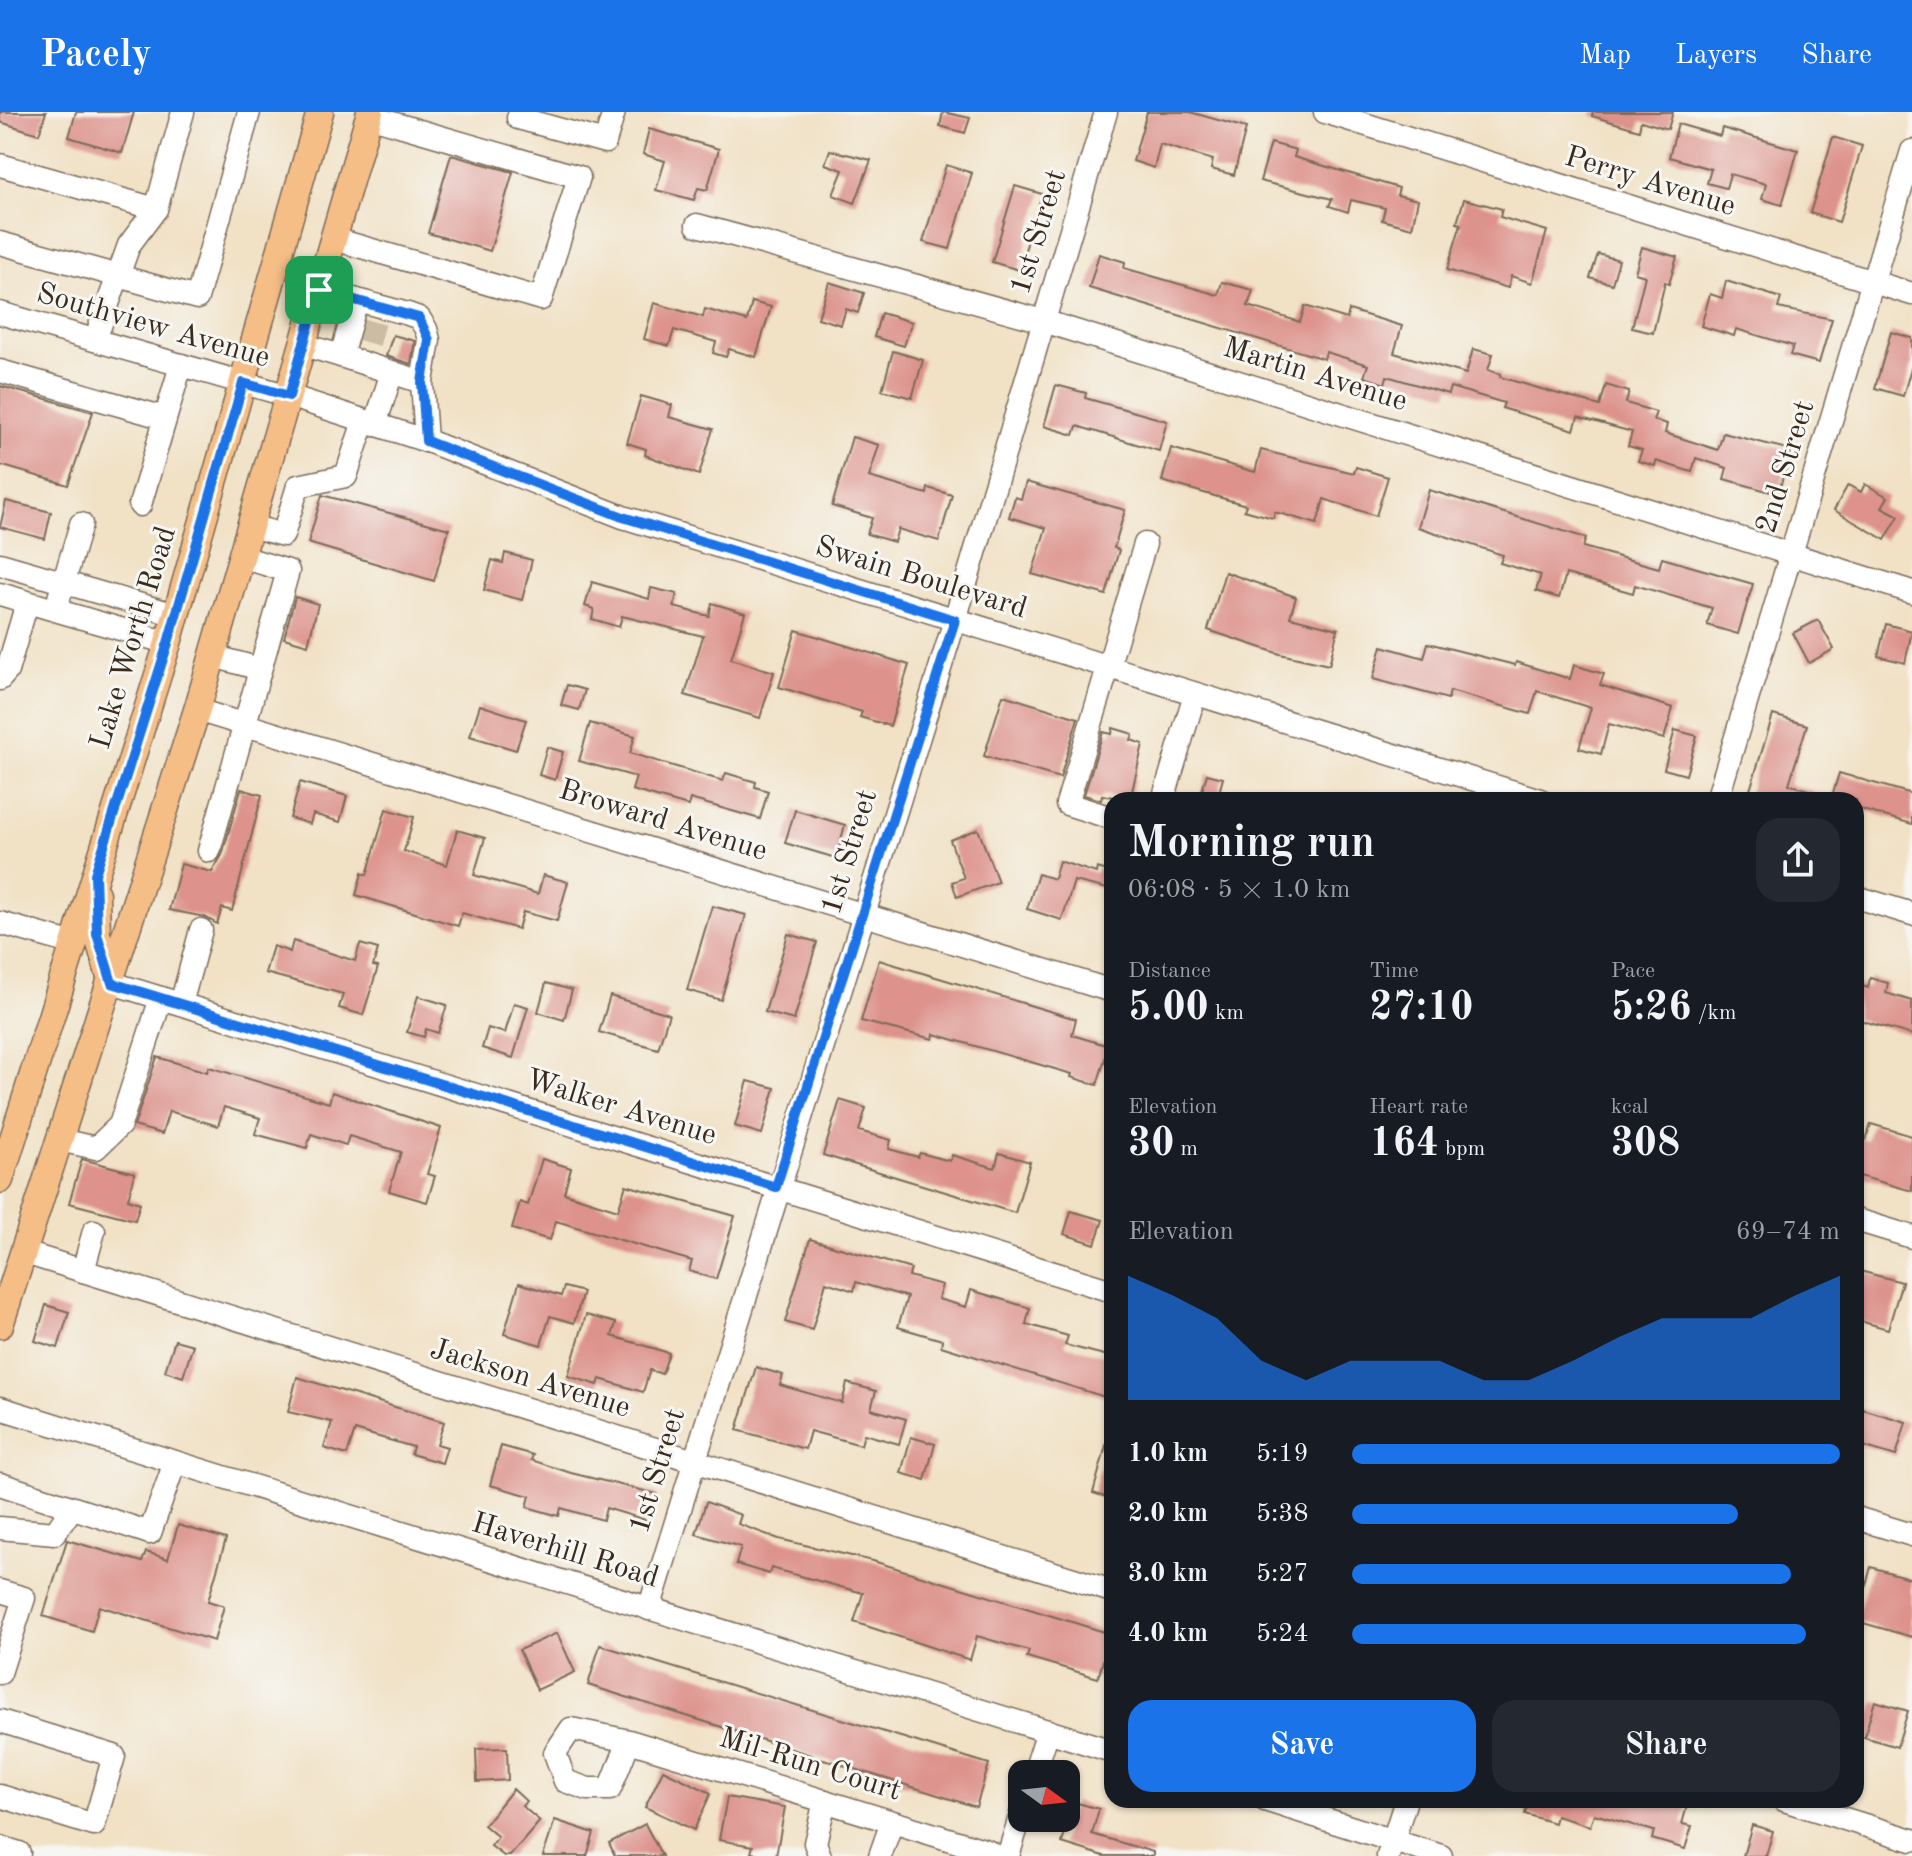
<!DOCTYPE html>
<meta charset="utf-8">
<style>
:root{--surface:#171b24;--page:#242831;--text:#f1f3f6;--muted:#9ea1a6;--accent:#1a73e8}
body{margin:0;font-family:"Old Standard TT",serif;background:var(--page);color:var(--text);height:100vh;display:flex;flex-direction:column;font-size:30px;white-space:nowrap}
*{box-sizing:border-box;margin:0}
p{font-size:26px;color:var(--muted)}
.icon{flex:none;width:44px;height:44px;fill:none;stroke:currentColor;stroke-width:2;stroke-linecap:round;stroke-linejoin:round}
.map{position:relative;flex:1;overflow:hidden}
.sheet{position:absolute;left:1104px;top:680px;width:760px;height:1016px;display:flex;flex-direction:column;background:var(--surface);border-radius:24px;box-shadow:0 2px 6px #0004}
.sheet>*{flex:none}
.needle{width:52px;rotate:105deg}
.fabs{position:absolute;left:1008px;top:1648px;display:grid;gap:16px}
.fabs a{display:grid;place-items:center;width:72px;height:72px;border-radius:16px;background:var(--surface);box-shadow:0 2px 6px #0004;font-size:40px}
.pin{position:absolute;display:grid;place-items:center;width:68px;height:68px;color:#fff;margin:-34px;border-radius:16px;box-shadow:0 4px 12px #0006}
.round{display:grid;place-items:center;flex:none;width:84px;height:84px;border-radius:24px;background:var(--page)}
.summary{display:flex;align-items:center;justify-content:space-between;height:136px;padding:0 24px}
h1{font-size:44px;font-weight:700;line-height:60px}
.figures{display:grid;grid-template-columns:repeat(3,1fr);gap:12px;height:136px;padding:8px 24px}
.figures div{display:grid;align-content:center}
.figures b{font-size:40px;font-weight:700}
.figures small{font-size:22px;font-weight:400}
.figures p{font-size:22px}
.chart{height:224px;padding:16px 24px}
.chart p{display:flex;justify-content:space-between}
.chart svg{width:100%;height:144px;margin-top:8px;fill:var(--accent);opacity:.7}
.cta{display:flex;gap:16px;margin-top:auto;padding:16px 24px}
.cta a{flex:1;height:92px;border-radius:24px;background:var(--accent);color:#fff;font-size:32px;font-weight:700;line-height:92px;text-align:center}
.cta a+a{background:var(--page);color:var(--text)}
ul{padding:0 24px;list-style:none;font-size:26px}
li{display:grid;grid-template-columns:128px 96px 1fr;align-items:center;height:60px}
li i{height:20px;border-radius:10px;background:var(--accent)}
header{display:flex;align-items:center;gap:48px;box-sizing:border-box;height:112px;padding:0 40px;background:var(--accent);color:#fff}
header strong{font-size:38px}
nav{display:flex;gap:44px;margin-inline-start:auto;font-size:28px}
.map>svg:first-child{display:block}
.building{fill:#dd938c}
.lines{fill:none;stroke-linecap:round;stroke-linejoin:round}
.minor-tunnel{stroke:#cdbca4;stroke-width:22;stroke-dasharray:22 11;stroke-linecap:butt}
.minor-casing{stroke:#7b6a58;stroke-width:25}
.major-casing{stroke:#7b6a58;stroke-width:29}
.minor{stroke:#fff;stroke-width:22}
.major{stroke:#f6be87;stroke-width:26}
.route-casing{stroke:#fff;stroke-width:16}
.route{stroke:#1a73e8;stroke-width:10}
.labels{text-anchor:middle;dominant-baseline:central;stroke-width:6;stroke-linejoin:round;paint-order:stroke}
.street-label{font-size:30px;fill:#3b2a1e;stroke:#f6f6f2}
</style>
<header>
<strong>Pacely</strong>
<nav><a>Map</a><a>Layers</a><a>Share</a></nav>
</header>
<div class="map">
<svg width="1912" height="1744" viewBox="0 0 1912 1744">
<rect width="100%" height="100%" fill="#f6f6f2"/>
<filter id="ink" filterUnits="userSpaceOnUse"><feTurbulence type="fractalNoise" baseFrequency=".0125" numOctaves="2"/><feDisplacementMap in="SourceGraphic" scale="16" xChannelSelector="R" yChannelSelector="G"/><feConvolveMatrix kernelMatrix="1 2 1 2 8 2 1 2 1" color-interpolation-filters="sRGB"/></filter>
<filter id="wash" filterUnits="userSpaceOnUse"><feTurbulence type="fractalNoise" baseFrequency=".006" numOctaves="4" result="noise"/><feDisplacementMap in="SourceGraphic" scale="32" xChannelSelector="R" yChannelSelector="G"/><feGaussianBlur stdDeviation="1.8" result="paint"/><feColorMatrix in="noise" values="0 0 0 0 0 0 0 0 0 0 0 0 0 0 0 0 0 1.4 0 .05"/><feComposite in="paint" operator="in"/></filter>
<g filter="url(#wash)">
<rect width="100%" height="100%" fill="#f1e1c5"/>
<g id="blocks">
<g class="building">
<polygon points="0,0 46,0 39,22 0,10"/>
<polygon points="76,0 134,0 122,41 69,25"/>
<polygon points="943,0 970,6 965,21 940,14"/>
<polygon points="1147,0 1190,0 1246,16 1234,63 1211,57 1213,48 1160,32 1154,56 1133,49"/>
<polygon points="1593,0 1673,0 1668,17 1641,9 1639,18 1592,4"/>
<polygon points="1678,12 1720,24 1722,16 1798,38 1782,93 1762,87 1766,72 1730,62 1726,76 1707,71 1711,57 1669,45"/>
<polygon points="649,17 719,37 707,78 698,76 694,88 656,78 665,49 643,42"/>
<polygon points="1833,25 1862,34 1839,110 1810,101"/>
<polygon points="1271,31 1296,38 1294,45 1399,76 1397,83 1418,88 1412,116 1382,108 1385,96 1351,88 1348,100 1329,94 1332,87 1260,69"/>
<polygon points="830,38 871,48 855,91 833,83 843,58 825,52"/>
<polygon points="451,43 513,60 490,139 428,121"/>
<polygon points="946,53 972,61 950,137 923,130"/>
<polygon points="1015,74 1042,82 1019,158 992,150"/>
<polygon points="1464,87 1502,97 1500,105 1547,119 1532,171 1511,164 1508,176 1447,158 1461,112 1457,111"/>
<polygon points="1642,135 1677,145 1669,172 1665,170 1653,221 1632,216 1645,164 1635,161"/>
<polygon points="1099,142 1125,150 1124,156 1218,183 1222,170 1253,178 1248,194 1300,210 1305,194 1347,207 1349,198 1402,214 1394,241 1466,262 1473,237 1493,242 1488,258 1501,262 1500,265 1600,294 1606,273 1629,280 1626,291 1656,300 1653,308 1667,312 1665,321 1718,338 1723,321 1791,338 1778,382 1724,367 1727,356 1696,346 1692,360 1656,349 1655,354 1638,349 1642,338 1628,334 1632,320 1578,305 1574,318 1502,296 1504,291 1450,275 1448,282 1387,264 1385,272 1364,265 1368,253 1326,240 1324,247 1089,176"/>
<polygon points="1598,142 1619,148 1612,172 1590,166"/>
<polygon points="1726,169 1781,186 1778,196 1832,207 1819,251 1790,243 1793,234 1736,217 1734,224 1701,214 1710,182 1722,186"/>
<polygon points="829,170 864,181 858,201 846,197 841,213 818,206"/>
<polygon points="752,190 771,195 756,245 729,237 726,245 713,241 716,230 674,218 669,234 644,227 654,191 703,205 705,197 747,209"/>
<polygon points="881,201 912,210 904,234 874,225"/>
<polygon points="1891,220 1912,226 1912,253 1903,284 1875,276"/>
<polygon points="393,223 415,229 411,252 386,244"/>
<polygon points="893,239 923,248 912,286 882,278"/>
<polygon points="1056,273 1086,281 1085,286 1167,309 1159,339 1077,314 1074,323 1044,314"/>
<polygon points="0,274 93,300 68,373 0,353"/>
<polygon points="641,284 672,293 669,305 713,317 699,363 645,343 646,337 627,331"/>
<polygon points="852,325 879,333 869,365 927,382 928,376 952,383 939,429 898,417 894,430 867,422 872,406 832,394"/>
<polygon points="1171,336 1255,360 1261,338 1354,361 1356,355 1388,365 1376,404 1324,387 1317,412 1275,400 1273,406 1244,398 1246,393 1162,369"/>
<polygon points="1026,370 1125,398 1114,436 1119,438 1106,483 1032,462 1046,416 1009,405 1015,385 1021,387"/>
<polygon points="1865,372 1888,385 1882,395 1899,404 1885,428 1834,398 1848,373 1861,380"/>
<polygon points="1429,378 1586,426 1583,435 1659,456 1662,446 1753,472 1738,522 1707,513 1712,496 1635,473 1633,481 1566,462 1559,486 1536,479 1541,463 1500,451 1503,443 1418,415"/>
<polygon points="322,383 449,417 434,469 308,431"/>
<polygon points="6,389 51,400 45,427 0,415"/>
<polygon points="505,441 532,448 522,488 484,478 492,448 503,451"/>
<polygon points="1225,460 1296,485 1290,505 1338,517 1329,553 1280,542 1208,518"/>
<polygon points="592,470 649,487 651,476 677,482 674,495 709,504 712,491 745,501 731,547 774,560 760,606 685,583 703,524 622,504 619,515 592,507 594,497 585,494"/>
<polygon points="295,485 318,492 308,533 284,526"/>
<polygon points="1818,508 1834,537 1809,551 1793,521"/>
<polygon points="1886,512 1912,519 1905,551 1878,544"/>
<polygon points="796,518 909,553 890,614 860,605 862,600 779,575"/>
<polygon points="1428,531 1515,553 1516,550 1570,567 1574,553 1604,562 1600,573 1673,596 1664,627 1609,612 1601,642 1579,636 1591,596 1537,579 1530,602 1450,579 1448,587 1373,567 1382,534 1424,546"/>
<polygon points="567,573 585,578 579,598 561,593"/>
<polygon points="1003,583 1078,606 1060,666 984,644"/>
<polygon points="480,593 526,608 516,638 470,624"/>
<polygon points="1773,603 1807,613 1789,672 1828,684 1828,688 1747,688"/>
<polygon points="590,611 635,624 630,641 723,669 726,661 756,670 755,675 768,679 760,707 690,687 688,694 632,678 636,665 579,649"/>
<polygon points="1113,616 1133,622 1131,628 1143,632 1130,688 1102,683 1101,688 1084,683 1103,620 1112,622"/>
<polygon points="1675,618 1697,624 1686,663 1664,657"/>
<polygon points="547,635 563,640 555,668 539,663"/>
<polygon points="1839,661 1912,682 1912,712 1856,696 1856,688 1831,688"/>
<polygon points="1207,662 1223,666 1217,688 1199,688"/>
<polygon points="300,670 347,684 340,710 313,702 310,712 290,706"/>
<polygon points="241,677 262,683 232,799 222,796 217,812 205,805 169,798 181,752 212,760 222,743"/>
<polygon points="386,697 414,705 404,739 447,753 457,718 485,726 474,763 538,782 543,763 568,770 557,809 523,800 518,817 462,801 458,814 356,783 362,761 367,763"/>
<polygon points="795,698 845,713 836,746 785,731"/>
<polygon points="978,717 998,770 957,785 952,770 964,766 950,728"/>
<polygon points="1059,749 1096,761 1097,756 1112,760 1112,778 1074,769 1062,808 1027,797 1038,762 1054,767"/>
<polygon points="712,794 746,803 721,888 687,878"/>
<polygon points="788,822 817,830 794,908 765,900"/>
<polygon points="293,829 355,849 360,832 378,837 373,854 378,855 363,903 339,896 343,882 265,861 273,834 290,840"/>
<polygon points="879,848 1076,907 1072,923 1109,934 1097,973 1071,965 1072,962 934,922 933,927 861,909"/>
<polygon points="1870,866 1888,871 1886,881 1912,889 1912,923 1856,907 1856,872 1868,876"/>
<polygon points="546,871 572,878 564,908 538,900"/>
<polygon points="418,884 447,893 438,921 426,917 424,925 407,920"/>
<polygon points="610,884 669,902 658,937 599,920"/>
<polygon points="514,891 528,895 513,946 482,936 488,916 505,921"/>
<polygon points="157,945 207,960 209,955 329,991 332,980 441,1016 427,1062 435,1064 427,1090 389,1079 401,1040 349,1024 346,1033 311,1022 307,1036 255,1022 260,1006 224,995 218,1014 169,999 162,1022 134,1014"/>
<polygon points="748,969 775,976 762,1022 735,1014"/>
<polygon points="840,988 866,996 859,1019 891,1028 889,1037 918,1045 920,1041 950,1049 952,1043 995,1056 999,1041 1030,1050 1015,1101 823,1043"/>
<polygon points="1871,1012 1912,1024 1912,1079 1856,1063 1856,1025 1866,1028"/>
<polygon points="82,1047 135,1061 128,1087 140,1091 135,1108 69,1091"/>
<polygon points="542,1047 571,1056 564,1081 618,1098 626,1073 735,1104 716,1167 689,1159 692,1149 556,1109 550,1128 512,1117 520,1090 528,1093"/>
<polygon points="1071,1099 1103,1108 1095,1132 1064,1122"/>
<polygon points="810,1127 911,1157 909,1164 942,1173 938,1187 966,1195 971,1178 1030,1196 1026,1212 1068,1224 1065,1233 1112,1245 1105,1285 941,1234 942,1228 898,1215 907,1185 856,1170 854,1179 826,1170 812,1218 785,1210"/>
<polygon points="1856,1158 1902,1170 1888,1217 1856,1208"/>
<polygon points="519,1171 561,1184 564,1175 583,1180 574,1211 550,1204 541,1233 504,1222"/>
<polygon points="46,1193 69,1200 58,1236 35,1229"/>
<polygon points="586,1203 616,1211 612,1224 669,1241 662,1262 650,1258 643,1280 600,1267 598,1273 568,1264"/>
<polygon points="175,1228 193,1233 183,1265 165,1259"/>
<polygon points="756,1255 783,1263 780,1273 842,1291 847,1271 876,1279 871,1297 906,1307 899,1332 864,1322 861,1333 810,1319 805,1337 737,1318"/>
<polygon points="297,1265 444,1310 437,1332 447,1335 442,1351 411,1342 413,1335 355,1318 347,1343 324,1336 332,1310 288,1300"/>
<polygon points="1856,1295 1906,1310 1896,1344 1856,1332"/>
<polygon points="911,1325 935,1332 925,1368 901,1361"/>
<polygon points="1107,1330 1112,1331 1112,1387 1093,1381"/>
<polygon points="501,1334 533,1343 531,1348 571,1361 657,1382 649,1409 606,1396 603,1408 561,1396 559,1404 527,1395 530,1384 490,1373"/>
<polygon points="706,1390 741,1403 738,1412 779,1427 873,1449 1111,1522 1098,1566 1027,1545 1029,1539 977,1524 970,1548 854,1510 863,1481 771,1456 769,1462 736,1452 741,1435 696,1422"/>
<polygon points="178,1413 226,1427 208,1489 224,1494 214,1529 99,1494 92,1519 43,1504 67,1428 142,1450 146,1440 168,1447"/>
<polygon points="1871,1455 1912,1467 1912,1525 1856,1509"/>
<polygon points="557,1521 575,1560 537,1578 519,1538"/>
<polygon points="600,1533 989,1652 976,1695 588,1573"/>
<polygon points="1875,1589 1908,1599 1897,1635 1864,1625"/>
<polygon points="507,1636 508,1668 477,1670 476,1637"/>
<polygon points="663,1658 711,1681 694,1718 645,1695"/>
<polygon points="513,1677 526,1689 522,1694 540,1709 510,1744 504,1744 491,1734 498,1725 484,1713"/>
<polygon points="727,1685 785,1695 776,1744 751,1741 753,1734 719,1728"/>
<polygon points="1529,1688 1666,1688 1687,1694 1682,1712 1692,1714 1685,1737 1652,1727 1654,1719 1594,1702 1590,1714 1556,1704 1554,1711 1525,1702"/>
<polygon points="1074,1690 1099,1697 1092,1722 1153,1740 1153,1744 1104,1744 1062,1731"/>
<polygon points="555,1708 594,1721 587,1744 543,1744"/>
<polygon points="645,1712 662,1744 615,1744 609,1731"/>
<polygon points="1752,1713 1773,1719 1766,1744 1743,1744"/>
</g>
</g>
</g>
<g filter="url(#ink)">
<use href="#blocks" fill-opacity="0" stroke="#7b6a58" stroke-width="2"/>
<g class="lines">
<polyline class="minor-tunnel" points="369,231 375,209"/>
<defs>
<g id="minor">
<polyline points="1325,0 1912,182"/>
<polyline points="518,6 605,30 614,0"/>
<polyline points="0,53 156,97"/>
<polyline points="697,113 1043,209 1912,480"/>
<polyline points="334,127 541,187 579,65 368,4"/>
<polyline points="0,131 197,186 249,0"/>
<polyline points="319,178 357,188"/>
<polyline points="0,201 289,284 433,331 623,405 1540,688"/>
<polyline points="95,228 129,133 156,97 183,0"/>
<polyline points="304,233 341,244"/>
<polyline points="0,259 165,306"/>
<polyline points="422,270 341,244 357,188 408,202 419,206 426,217 429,228 422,270 426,329"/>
<polyline points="375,313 392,260"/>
<polyline points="140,393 181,253"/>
<polyline points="251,414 283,423 298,374 346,364 364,309"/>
<polyline points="0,452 176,503"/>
<polyline points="0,482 168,531"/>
<polyline points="59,486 81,412"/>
<polyline points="213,544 260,557"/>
<polyline points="0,567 7,559 27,491"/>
<polyline points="197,598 1112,879"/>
<polyline points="1163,688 1195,582"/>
<polyline points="1717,688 1912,39"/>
<polyline points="1112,706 1067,692 1145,432"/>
<polyline points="209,739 288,459 242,445"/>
<polyline points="1856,785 1912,802"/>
<polyline points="0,811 74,832"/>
<polyline points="112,871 1112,1179"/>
<polyline points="181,892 201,818"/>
<polyline points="59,1028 96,1036 120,1013 161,886"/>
<polyline points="1856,1108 1912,1125"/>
<polyline points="22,1140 1112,1479"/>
<polyline points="83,1159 94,1119"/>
<polyline points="0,1296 1112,1639"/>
<polyline points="0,1372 150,1421 175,1350"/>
<polyline points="1856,1406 1912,1423"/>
<polyline points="0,1416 55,1421 72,1396"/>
<polyline points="0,1479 24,1486 0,1561"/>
<polyline points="649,1497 955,508 1106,0"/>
<polyline points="0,1609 114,1644 94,1713 0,1684"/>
<polyline points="629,1629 610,1677 588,1677 565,1669 555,1641 571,1617 629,1629 987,1739 997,1744"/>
<polyline points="1034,1662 1048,1619"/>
<polyline points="1265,1688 1441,1744"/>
<polyline points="1784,1688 1912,1728"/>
<polyline points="0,1735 19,1741 18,1744"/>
<polyline points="820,1744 815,1731 825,1689"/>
<polyline points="880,1744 892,1710"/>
<polyline points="1008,1744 1022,1699"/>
<polyline points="1388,1744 1406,1688"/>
</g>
<g id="major">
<polyline points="96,782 97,822 112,871"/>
<polyline points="0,1068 168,531 320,0"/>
<polyline points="0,1213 197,598 370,0"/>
</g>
</defs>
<use href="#minor" class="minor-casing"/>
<use href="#major" class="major-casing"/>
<use href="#minor" class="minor"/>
<use href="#major" class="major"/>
</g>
</g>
<g class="lines" filter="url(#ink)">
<defs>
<polygon id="route" points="319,178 419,206 429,228 422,270 426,329 623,405 955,508 776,1075 112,871 97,822 95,762 168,531 243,271 289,284"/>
</defs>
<use href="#route" class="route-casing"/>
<use href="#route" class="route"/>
</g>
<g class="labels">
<g class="street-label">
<text transform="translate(1650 70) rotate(17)">Perry Avenue</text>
<text transform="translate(1039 120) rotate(-73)">1st Street</text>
<text transform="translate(153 214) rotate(16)">Southview Avenue</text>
<text transform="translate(1315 263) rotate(17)">Martin Avenue</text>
<text transform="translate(1786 355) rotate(-73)">2nd Street</text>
<text transform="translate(921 466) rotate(17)">Swain Boulevard</text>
<text transform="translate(134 526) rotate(-73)">Lake Worth Road</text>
<text transform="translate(663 709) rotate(17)">Broward Avenue</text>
<text transform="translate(850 740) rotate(-73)">1st Street</text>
<text transform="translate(621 996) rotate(17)">Walker Avenue</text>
<text transform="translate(530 1267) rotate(17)">Jackson Avenue</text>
<text transform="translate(658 1359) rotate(-73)">1st Street</text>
<text transform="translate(565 1439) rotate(17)">Haverhill Road</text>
<text transform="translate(810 1653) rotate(17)">Mil-Run Court</text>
</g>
</g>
</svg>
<div class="fabs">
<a><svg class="needle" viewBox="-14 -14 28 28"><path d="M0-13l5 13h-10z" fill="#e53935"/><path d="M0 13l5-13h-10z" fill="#9ea1a6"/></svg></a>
</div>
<div class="pin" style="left:319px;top:178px;background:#1e9e55"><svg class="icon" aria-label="arrive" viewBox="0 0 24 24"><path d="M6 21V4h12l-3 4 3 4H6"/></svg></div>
<section class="sheet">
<div class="summary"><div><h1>Morning run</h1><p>06:08 · 5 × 1.0 km</p></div><a class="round"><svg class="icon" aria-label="share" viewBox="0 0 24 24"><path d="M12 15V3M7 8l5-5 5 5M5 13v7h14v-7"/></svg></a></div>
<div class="figures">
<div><p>Distance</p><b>5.00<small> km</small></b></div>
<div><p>Time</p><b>27:10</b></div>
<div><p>Pace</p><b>5:26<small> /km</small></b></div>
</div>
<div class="figures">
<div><p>Elevation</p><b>30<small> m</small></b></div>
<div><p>Heart rate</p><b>164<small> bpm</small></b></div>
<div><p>kcal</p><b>308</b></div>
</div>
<div class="chart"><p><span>Elevation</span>69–74 m</p>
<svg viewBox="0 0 160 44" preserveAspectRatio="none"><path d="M0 44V6L10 12L20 19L30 32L40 38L50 32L60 32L70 32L80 38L90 38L100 32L110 25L120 19L130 19L140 19L150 12L160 6V44z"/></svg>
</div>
<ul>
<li><b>1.0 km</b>5:19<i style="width:100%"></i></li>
<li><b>2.0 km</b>5:38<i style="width:79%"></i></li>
<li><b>3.0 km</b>5:27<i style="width:90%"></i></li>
<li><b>4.0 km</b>5:24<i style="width:93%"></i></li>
</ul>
<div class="cta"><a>Save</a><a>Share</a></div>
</section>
</div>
